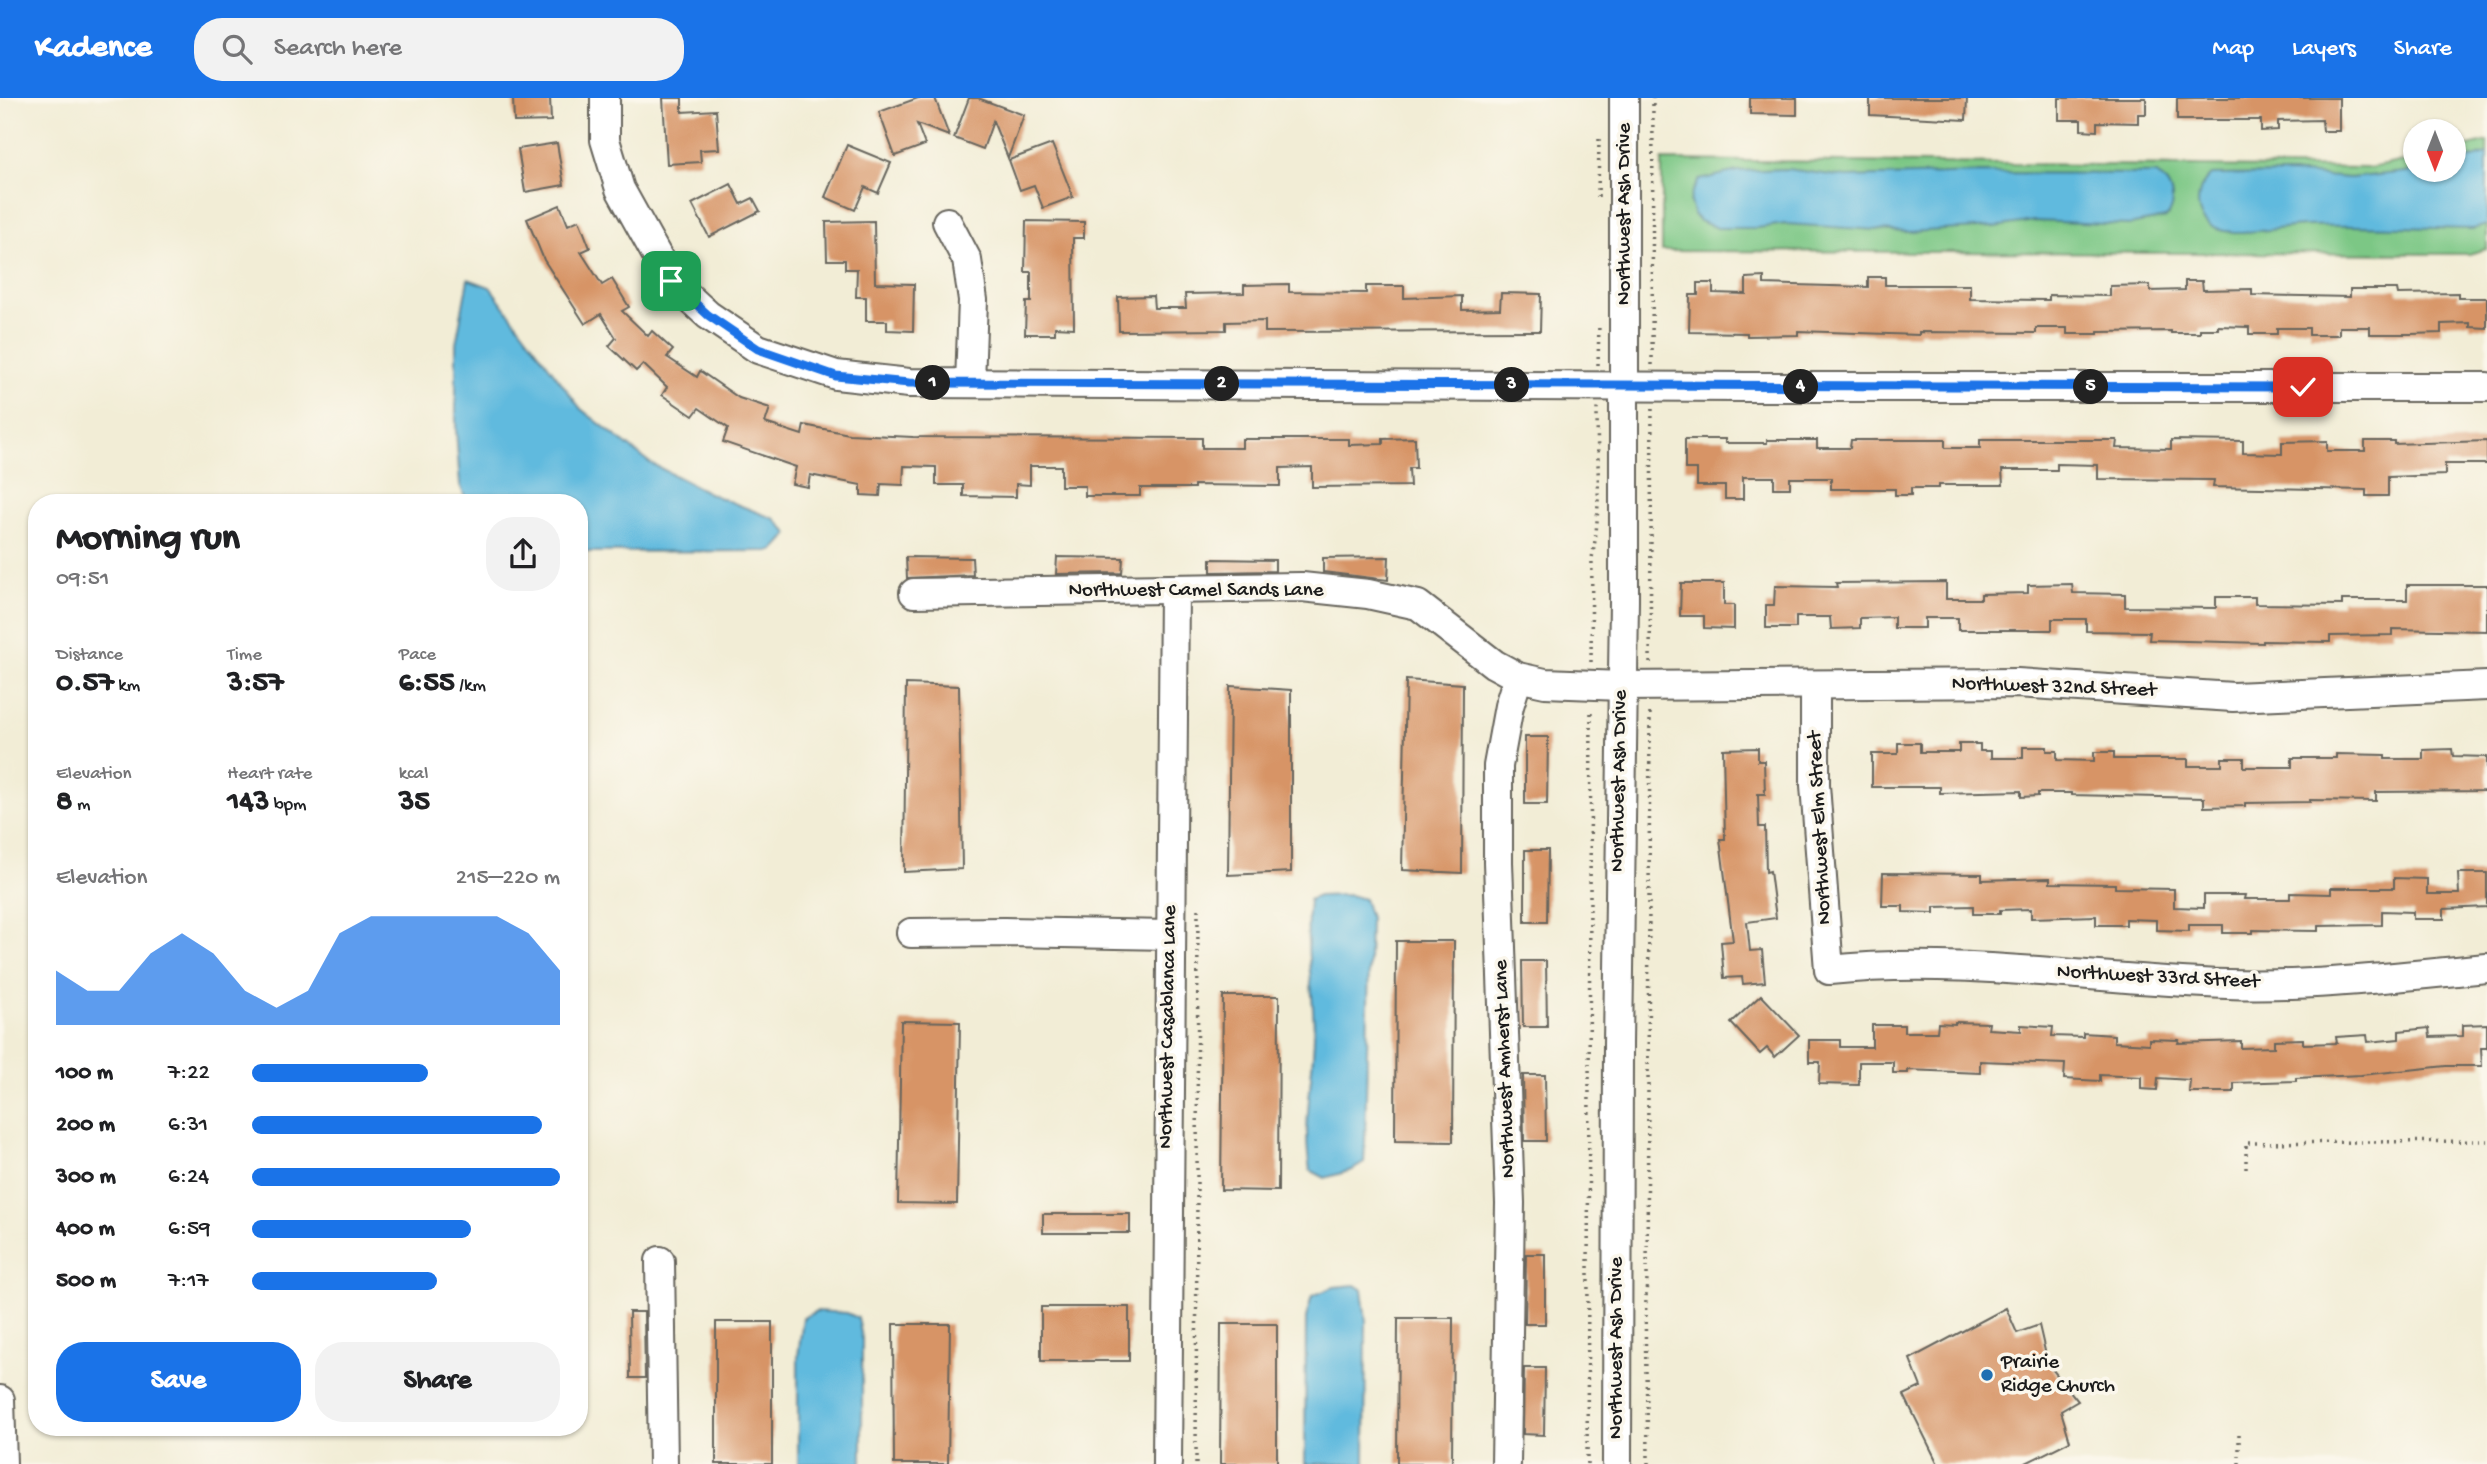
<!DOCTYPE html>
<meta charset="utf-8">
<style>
:root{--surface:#fff;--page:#f2f2f2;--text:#202124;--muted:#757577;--accent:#1a73e8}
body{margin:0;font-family:"Gochi Hand",sans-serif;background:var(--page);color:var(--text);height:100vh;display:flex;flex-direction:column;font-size:26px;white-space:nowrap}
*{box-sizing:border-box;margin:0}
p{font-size:23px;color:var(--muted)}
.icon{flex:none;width:38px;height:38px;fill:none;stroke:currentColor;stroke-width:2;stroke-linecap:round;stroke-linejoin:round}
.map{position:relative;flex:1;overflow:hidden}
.details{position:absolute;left:28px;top:396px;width:560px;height:942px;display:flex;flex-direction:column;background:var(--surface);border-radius:28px;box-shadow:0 2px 5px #0004}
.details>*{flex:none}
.needle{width:46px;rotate:180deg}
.controls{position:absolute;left:2403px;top:21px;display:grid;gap:14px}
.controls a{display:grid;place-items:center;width:63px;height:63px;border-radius:50%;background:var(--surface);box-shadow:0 2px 5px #0004;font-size:35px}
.pin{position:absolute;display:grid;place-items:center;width:60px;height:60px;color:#fff;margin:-30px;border-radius:14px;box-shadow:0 4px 10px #0006}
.km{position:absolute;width:35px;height:35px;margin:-18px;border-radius:50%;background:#222;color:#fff;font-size:19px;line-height:35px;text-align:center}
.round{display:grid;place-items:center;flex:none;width:74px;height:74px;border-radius:28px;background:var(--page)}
.headline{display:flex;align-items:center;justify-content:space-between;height:119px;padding:0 28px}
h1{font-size:38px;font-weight:700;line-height:52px}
.figures{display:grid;grid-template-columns:repeat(3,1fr);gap:10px;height:119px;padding:7px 28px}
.figures div{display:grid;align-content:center}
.figures b{font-size:30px;font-weight:700}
.figures small{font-size:19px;font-weight:400}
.figures p{font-size:19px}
.chart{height:196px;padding:14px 28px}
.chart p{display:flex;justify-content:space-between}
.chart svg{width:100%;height:126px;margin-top:7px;fill:var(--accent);opacity:.7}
.cta{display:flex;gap:14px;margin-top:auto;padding:14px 28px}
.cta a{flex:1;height:80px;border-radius:28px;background:var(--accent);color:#fff;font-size:28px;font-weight:700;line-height:80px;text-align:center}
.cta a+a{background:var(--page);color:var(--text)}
ul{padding:0 28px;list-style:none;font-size:23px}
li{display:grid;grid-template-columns:112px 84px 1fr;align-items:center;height:52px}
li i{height:18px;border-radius:9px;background:var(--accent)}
header{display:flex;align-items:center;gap:42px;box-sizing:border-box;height:98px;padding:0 35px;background:var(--accent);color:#fff}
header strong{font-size:33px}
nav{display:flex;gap:38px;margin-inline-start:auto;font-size:24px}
.search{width:490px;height:63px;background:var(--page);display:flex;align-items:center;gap:18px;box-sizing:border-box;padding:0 24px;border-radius:28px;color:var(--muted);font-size:26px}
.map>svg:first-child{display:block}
.green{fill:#7bc785;stroke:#4c7250;stroke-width:2}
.water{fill:#61bade;stroke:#3e6b7d;stroke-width:2}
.building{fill:#d79466}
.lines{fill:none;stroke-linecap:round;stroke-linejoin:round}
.minor-casing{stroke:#67655d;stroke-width:32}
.path{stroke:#67655d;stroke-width:3.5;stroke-dasharray:2 5;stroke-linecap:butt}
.minor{stroke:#fff;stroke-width:28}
.route-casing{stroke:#fff;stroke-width:14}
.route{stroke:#1a73e8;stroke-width:9}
.poi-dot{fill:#1f6fb2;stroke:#fbf7ec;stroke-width:2.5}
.labels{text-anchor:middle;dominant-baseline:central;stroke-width:7;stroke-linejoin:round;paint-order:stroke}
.street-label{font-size:21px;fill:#1c1c1c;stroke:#fbf7ec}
.poi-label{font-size:21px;fill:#1c1c1c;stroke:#fbf7ec;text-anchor:start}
</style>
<header>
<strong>Kadence</strong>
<div class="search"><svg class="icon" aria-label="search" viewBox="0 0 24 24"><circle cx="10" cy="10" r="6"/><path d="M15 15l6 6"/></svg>Search here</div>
<nav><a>Map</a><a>Layers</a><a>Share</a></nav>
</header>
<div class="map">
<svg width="2487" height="1366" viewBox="0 0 2487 1366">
<rect width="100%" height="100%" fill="#fbf7ec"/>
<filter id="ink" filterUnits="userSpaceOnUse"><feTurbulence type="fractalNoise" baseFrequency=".0143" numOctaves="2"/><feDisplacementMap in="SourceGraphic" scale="14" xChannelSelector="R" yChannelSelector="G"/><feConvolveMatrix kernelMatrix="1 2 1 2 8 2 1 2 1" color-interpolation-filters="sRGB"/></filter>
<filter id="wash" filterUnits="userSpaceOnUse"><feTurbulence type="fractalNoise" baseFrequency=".00686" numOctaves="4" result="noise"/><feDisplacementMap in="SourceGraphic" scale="28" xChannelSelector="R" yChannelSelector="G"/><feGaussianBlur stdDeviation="1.57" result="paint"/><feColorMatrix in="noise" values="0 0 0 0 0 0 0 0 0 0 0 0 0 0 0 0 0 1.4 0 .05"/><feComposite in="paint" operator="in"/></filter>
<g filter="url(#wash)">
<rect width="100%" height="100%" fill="#f2edd6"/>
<polygon class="green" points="2487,43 2487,151 2469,156 1662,153 1662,62 2369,70 2415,61 2415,72 2454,72 2454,52"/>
<g class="water">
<path d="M2487 56V127L2473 131C2417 130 2361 127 2306 128 2280 129 2244 138 2220 132 2193 126 2192 93 2211 77L2300 76 2350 80 2423 72H2454V64Z"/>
<path d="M1787 71 1846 79 1982 75 2157 76C2172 88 2177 103 2166 120L2129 127 2034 123 1995 129 1908 134 1786 126 1757 130H1717L1699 123 1693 115 1690 104 1692 94 1699 82 1737 73Z"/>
<polygon points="468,181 490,189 581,311 650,365 713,397 775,421 789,436 773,453 579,454 579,404 467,404 460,387 456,332 456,246"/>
<path d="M1350 797 1364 801 1370 820 1365 1045 1364 1065 1352 1072 1325 1080 1310 1072C1302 1027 1313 983 1314 937 1314 892 1304 847 1309 802L1318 798Z"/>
<polygon points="1355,1187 1362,1191 1366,1223 1365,1366 1305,1366 1306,1220 1312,1198 1334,1189"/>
<polygon points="816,1213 847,1215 858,1220 862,1240 862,1366 798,1366 798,1258 803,1220"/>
</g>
<g id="blocks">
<g class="building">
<polygon points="513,0 550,0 551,23 514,24"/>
<polygon points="663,0 682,0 682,14 716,12 719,51 700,52 701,64 667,66"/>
<polygon points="918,0 935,0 949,38 917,26 925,47 895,58 879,14"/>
<polygon points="969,0 978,0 1024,17 1008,60 993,23 983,51 954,40"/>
<polygon points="1750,0 1797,0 1797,17 1750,16"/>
<polygon points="1870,0 1967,0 1966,22 1870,17"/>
<polygon points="2059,0 2146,0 2146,16 2138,16 2138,25 2097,24 2097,33 2081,32 2081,22 2059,22"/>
<polygon points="2177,0 2339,0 2339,33 2323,33 2322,22 2278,23 2278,32 2261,33 2261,22 2177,22"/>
<polygon points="557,45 564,87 525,94 518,51"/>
<polygon points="1052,46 1073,99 1043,110 1034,87 1020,92 1009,62"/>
<polygon points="847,47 891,65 878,95 865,89 855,112 825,99"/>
<polygon points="731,86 741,106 753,100 760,113 709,139 692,106"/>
<polygon points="560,107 568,127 579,122 590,150 581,154 602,187 612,181 629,209 622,213 648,238 652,233 673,252 667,259 697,279 700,273 739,300 770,310 765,325 802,337 804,327 849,336 913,339 1202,340 1202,350 1242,350 1242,341 1349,341 1349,347 1383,346 1383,341 1415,340 1416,370 1409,370 1410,388 1312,389 1312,369 1280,370 1280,388 1194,387 1194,390 1140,390 1140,398 1085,398 1085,388 1061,388 1061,368 1030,368 1030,387 1016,386 1016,399 963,398 963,387 936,387 936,369 904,368 903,387 881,386 880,398 861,397 861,387 810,377 808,389 792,386 796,369 723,344 728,330 699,310 693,318 662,297 667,289 643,266 636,273 609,248 616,240 601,216 585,226 544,162 527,121"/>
<polygon points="874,123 875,185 914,186 913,233 887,232 887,223 866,223 866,199 856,199 857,171 845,171 845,162 827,162 826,124"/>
<polygon points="1026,123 1084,124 1084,140 1073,140 1074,230 1055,229 1055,236 1025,236 1026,204 1031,204 1031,174 1025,174"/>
<polygon points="1764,179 1764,186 1793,187 1868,189 1868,179 1885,179 1885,187 1970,187 1970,201 2049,202 2049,197 2110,198 2110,188 2150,187 2150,193 2185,192 2185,183 2202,183 2203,192 2252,191 2252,197 2350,199 2350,191 2397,191 2398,196 2458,195 2458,200 2487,200 2487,230 2470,229 2470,225 2441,226 2441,235 2411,236 2370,236 2370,229 2339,229 2339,237 2309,237 2309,230 2277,230 2277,236 2249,236 2249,229 2218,228 2218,231 2200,231 2200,235 2171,235 2171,233 2098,234 2098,236 2067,236 2067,230 2036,230 2036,235 1919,234 1919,237 1798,233 1798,237 1747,238 1747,235 1689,234 1690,197 1698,197 1698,185 1713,185 1713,195 1746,196 1746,180"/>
<polygon points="1289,186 1289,194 1366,195 1366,188 1404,188 1404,200 1462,198 1462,212 1500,211 1501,195 1541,196 1540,233 1265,234 1265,223 1226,224 1226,232 1119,233 1118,199 1153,198 1154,210 1186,210 1185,196 1244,195 1244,187"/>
<polygon points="1685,341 1725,341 1725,345 1767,345 1767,342 1817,342 1817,350 1850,350 1851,342 1945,342 1945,350 1980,350 1980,342 2117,342 2116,350 2171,351 2171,342 2243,343 2243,355 2282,356 2282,344 2327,343 2327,353 2365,353 2365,343 2394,343 2394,346 2487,343 2487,366 2445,366 2445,377 2388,379 2388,398 2366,398 2366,392 2213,389 2214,382 2098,381 2098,367 2057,366 2057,372 2002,372 2003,387 1939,387 1939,390 1911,390 1911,397 1895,397 1895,391 1831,391 1831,380 1790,380 1790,390 1774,390 1774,379 1743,379 1743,401 1725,401 1725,388 1697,388 1697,371 1685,371"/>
<polygon points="906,459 972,460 973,477 907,480"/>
<polygon points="1057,459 1123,460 1122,475 1056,476"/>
<polygon points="1389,459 1388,482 1323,474 1323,460"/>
<polygon points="1211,461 1275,462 1275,473 1211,474"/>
<polygon points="1946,484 1946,501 1981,501 1981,496 2028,495 2028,487 2072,486 2073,495 2125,496 2125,509 2216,510 2216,499 2255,499 2255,506 2342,507 2342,502 2407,502 2407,487 2487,487 2487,533 2392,531 2392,537 2330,538 2330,544 2263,543 2263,545 2149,542 2150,534 2086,533 2086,521 2052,521 2052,532 1958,532 1958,520 1925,520 1925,530 1894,530 1894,519 1860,520 1860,530 1831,531 1830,519 1796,519 1796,530 1766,530 1766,507 1774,507 1775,488 1837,489 1836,485"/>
<polygon points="1681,485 1724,485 1724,507 1734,507 1734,531 1704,530 1704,518 1680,518"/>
<polygon points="1406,582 1463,586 1462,775 1402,772"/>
<polygon points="906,586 959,588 962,771 904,774"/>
<polygon points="1230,588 1291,592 1291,774 1228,777"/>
<polygon points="1525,639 1548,639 1547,706 1525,706"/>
<polygon points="1898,645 1920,645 1920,654 1959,654 1959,646 1980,646 1980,653 1991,653 1991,660 2023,660 2023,649 2047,649 2047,653 2057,653 2057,662 2094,663 2094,654 2114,654 2114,661 2188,661 2188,668 2222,668 2222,660 2244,660 2244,669 2292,669 2292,660 2336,660 2336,656 2385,657 2385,661 2423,661 2423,652 2452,651 2453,658 2487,659 2487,693 2376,694 2376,703 2310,702 2310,704 2245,705 2245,708 2204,709 2204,700 2071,697 2071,695 2038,695 2038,698 2021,699 2021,693 1940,695 1940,689 1872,689 1872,656 1898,656"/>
<polygon points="1758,650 1758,663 1764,663 1765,696 1758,696 1759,729 1765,729 1766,774 1770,773 1776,820 1747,824 1750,853 1762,852 1765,884 1743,886 1742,879 1724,880 1721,844 1733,843 1720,741 1725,741 1723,651"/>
<polygon points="1525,752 1548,752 1547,824 1525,824"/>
<polygon points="1883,775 1982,776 1982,782 2050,780 2050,785 2115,786 2115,790 2174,791 2174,809 2204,810 2204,797 2245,797 2244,801 2290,801 2290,795 2331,796 2331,790 2394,790 2394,780 2427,781 2427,796 2459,796 2458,775 2487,775 2487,809 2444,811 2444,821 2413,821 2413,814 2382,813 2382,827 2318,828 2318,833 2253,832 2253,835 2223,835 2223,827 2189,827 2189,833 2156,832 2156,822 2126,821 2126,827 2096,827 2096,818 2031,820 2031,811 2000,812 2000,816 1973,816 1973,808 1934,809 1934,815 1903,814 1903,808 1882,808"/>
<polygon points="1396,843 1454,843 1453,1044 1395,1043"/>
<polygon points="1522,863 1546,863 1547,929 1523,929"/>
<polygon points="1761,897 1799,937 1775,959 1767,950 1760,956 1731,925"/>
<polygon points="1223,898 1279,898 1278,1093 1221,1092"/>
<polygon points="901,923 960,924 957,1106 898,1105"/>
<polygon points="1955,924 1989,925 1988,931 2021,933 2021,927 2053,929 2052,938 2083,939 2083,935 2114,937 2114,944 2149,946 2149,941 2179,942 2178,945 2241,943 2241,950 2274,949 2274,942 2303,941 2303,946 2337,945 2336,939 2367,937 2368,944 2399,941 2399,933 2429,930 2430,939 2463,938 2463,927 2487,926 2487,950 2481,950 2482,968 2446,968 2361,977 2296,980 2296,983 2234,985 2234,994 2189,994 2190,982 2158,980 2157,992 2141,991 2141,979 2100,977 2100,983 2064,981 2065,966 1980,963 1980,975 1908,972 1908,975 1893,975 1893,964 1859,964 1859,987 1819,986 1820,964 1809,964 1809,942 1840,942 1840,949 1872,949 1872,927 1904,927 1904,934 1937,934 1938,925 1955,926"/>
<polygon points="1523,977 1545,977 1546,1043 1524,1043"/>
<rect x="1043" y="1116" width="87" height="19"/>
<polygon points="1526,1156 1545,1156 1545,1226 1525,1226"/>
<rect x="1041" y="1209" width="88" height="54"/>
<polygon points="2006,1210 2017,1235 2039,1227 2048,1266 2078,1303 2061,1313 2070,1343 2024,1366 1938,1366 1904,1297 1921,1289 1910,1261"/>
<polygon points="629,1214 644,1214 645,1280 630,1280"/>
<polygon points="1398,1220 1453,1220 1452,1366 1397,1366"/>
<rect x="716" y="1224" width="56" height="142"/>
<polygon points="893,1226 950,1226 948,1366 894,1366"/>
<polygon points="1221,1226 1277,1226 1277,1366 1220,1366"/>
<polygon points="1524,1270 1545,1270 1544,1337 1523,1336"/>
</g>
</g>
</g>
<g filter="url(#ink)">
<use href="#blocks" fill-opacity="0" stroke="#67655d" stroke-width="2"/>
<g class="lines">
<defs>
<g id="minor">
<polyline points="605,0 605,42 620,91 671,183 708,217 758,251 836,277 909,285 1746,289 2487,289"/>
<polyline points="947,124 967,162 973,202 970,285"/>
<polyline points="914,495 1302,489 1368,496 1418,507 1494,566 1518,579 1545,585 1621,588 2017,585 2233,599 2487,588"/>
<path d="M1815 587V687L1829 872C1962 858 2094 882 2227 886 2313 889 2401 878 2487 870"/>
<polyline points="911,835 1004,834 1170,837"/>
<polyline points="660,1163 663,1366"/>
<polyline points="0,1302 2,1366"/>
<polyline points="1167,1366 1174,491"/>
<polyline points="1506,1366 1510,1105 1498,764 1498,668 1509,608 1518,579"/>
<polyline points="1617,1366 1618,946 1624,503 1624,0"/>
</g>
</defs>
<use href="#minor" class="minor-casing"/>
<g class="path">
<polyline points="1598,99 1599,41"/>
<polyline points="1598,267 1599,226"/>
<polyline points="1652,267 1653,0"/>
<path d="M1591 564 1592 460C1602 412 1597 359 1597 310"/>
<polyline points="1650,565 1652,310"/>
<polyline points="2246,1071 2246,1045 2487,1043"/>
<polyline points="1196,1366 1198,808"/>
<polyline points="1587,1366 1591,610"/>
<path d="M1648 1366C1648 1304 1643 1243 1647 1181L1650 611"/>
<polyline points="2239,1366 2239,1332"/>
</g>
<use href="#minor" class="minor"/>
</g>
</g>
<g class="lines" filter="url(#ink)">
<defs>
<polyline id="route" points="671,183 708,217 758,251 836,278 909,285 2303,289"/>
</defs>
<use href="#route" class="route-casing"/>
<use href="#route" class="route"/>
</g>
<circle class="poi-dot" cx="1987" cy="1277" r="7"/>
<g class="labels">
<g class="street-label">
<text transform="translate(1625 116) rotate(-90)">Northwest Ash Drive</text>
<text x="1196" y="493">Northwest Camel Sands Lane</text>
<text transform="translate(2054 590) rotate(2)">Northwest 32nd Street</text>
<text transform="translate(1620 683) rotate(-89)">Northwest Ash Drive</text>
<text transform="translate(1821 730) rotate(-93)">Northwest Elm Street</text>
<text transform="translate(2158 880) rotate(3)">Northwest 33rd Street</text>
<text transform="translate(1169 929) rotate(-89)">Northwest Casablanca Lane</text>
<text transform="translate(1506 971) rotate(-92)">Northwest Amherst Lane</text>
<text transform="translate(1617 1250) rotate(-90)">Northwest Ash Drive</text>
</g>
<g class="poi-label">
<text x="2001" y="1265">Prairie<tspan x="2001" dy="24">Ridge Church</tspan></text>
</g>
</g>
</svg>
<div class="controls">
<a><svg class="needle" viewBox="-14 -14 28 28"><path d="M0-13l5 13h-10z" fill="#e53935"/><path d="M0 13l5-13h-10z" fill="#757577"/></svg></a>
</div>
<div class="pin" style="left:671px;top:183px;background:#1e9e55"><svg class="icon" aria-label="arrive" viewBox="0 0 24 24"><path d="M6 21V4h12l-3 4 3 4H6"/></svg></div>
<div class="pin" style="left:2303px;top:289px;background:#d93025"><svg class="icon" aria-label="check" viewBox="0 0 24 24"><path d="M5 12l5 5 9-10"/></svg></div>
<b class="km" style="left:933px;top:285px">1</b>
<b class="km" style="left:1222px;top:286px">2</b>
<b class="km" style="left:1512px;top:287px">3</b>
<b class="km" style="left:1801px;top:289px">4</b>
<b class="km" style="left:2091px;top:289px">5</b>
<section class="details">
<div class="headline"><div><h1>Morning run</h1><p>09:51</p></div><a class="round"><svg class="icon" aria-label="share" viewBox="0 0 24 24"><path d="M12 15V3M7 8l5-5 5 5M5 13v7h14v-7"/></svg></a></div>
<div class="figures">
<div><p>Distance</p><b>0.57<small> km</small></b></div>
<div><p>Time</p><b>3:57</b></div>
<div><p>Pace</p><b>6:55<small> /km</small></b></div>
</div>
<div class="figures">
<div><p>Elevation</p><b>8<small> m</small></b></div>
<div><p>Heart rate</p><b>143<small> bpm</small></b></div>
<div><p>kcal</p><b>35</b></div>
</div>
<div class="chart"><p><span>Elevation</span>215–220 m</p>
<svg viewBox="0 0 160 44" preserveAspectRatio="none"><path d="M0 44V25L10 32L20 32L30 19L40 12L50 19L60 32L70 38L80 32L90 12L100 6L110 6L120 6L130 6L140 6L150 12L160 25V44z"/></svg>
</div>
<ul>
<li><b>100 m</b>7:22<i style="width:57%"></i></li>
<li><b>200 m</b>6:31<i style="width:94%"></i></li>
<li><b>300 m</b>6:24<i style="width:100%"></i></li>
<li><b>400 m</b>6:59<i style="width:71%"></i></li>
<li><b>500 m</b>7:17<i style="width:60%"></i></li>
</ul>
<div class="cta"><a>Save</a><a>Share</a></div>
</section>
</div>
